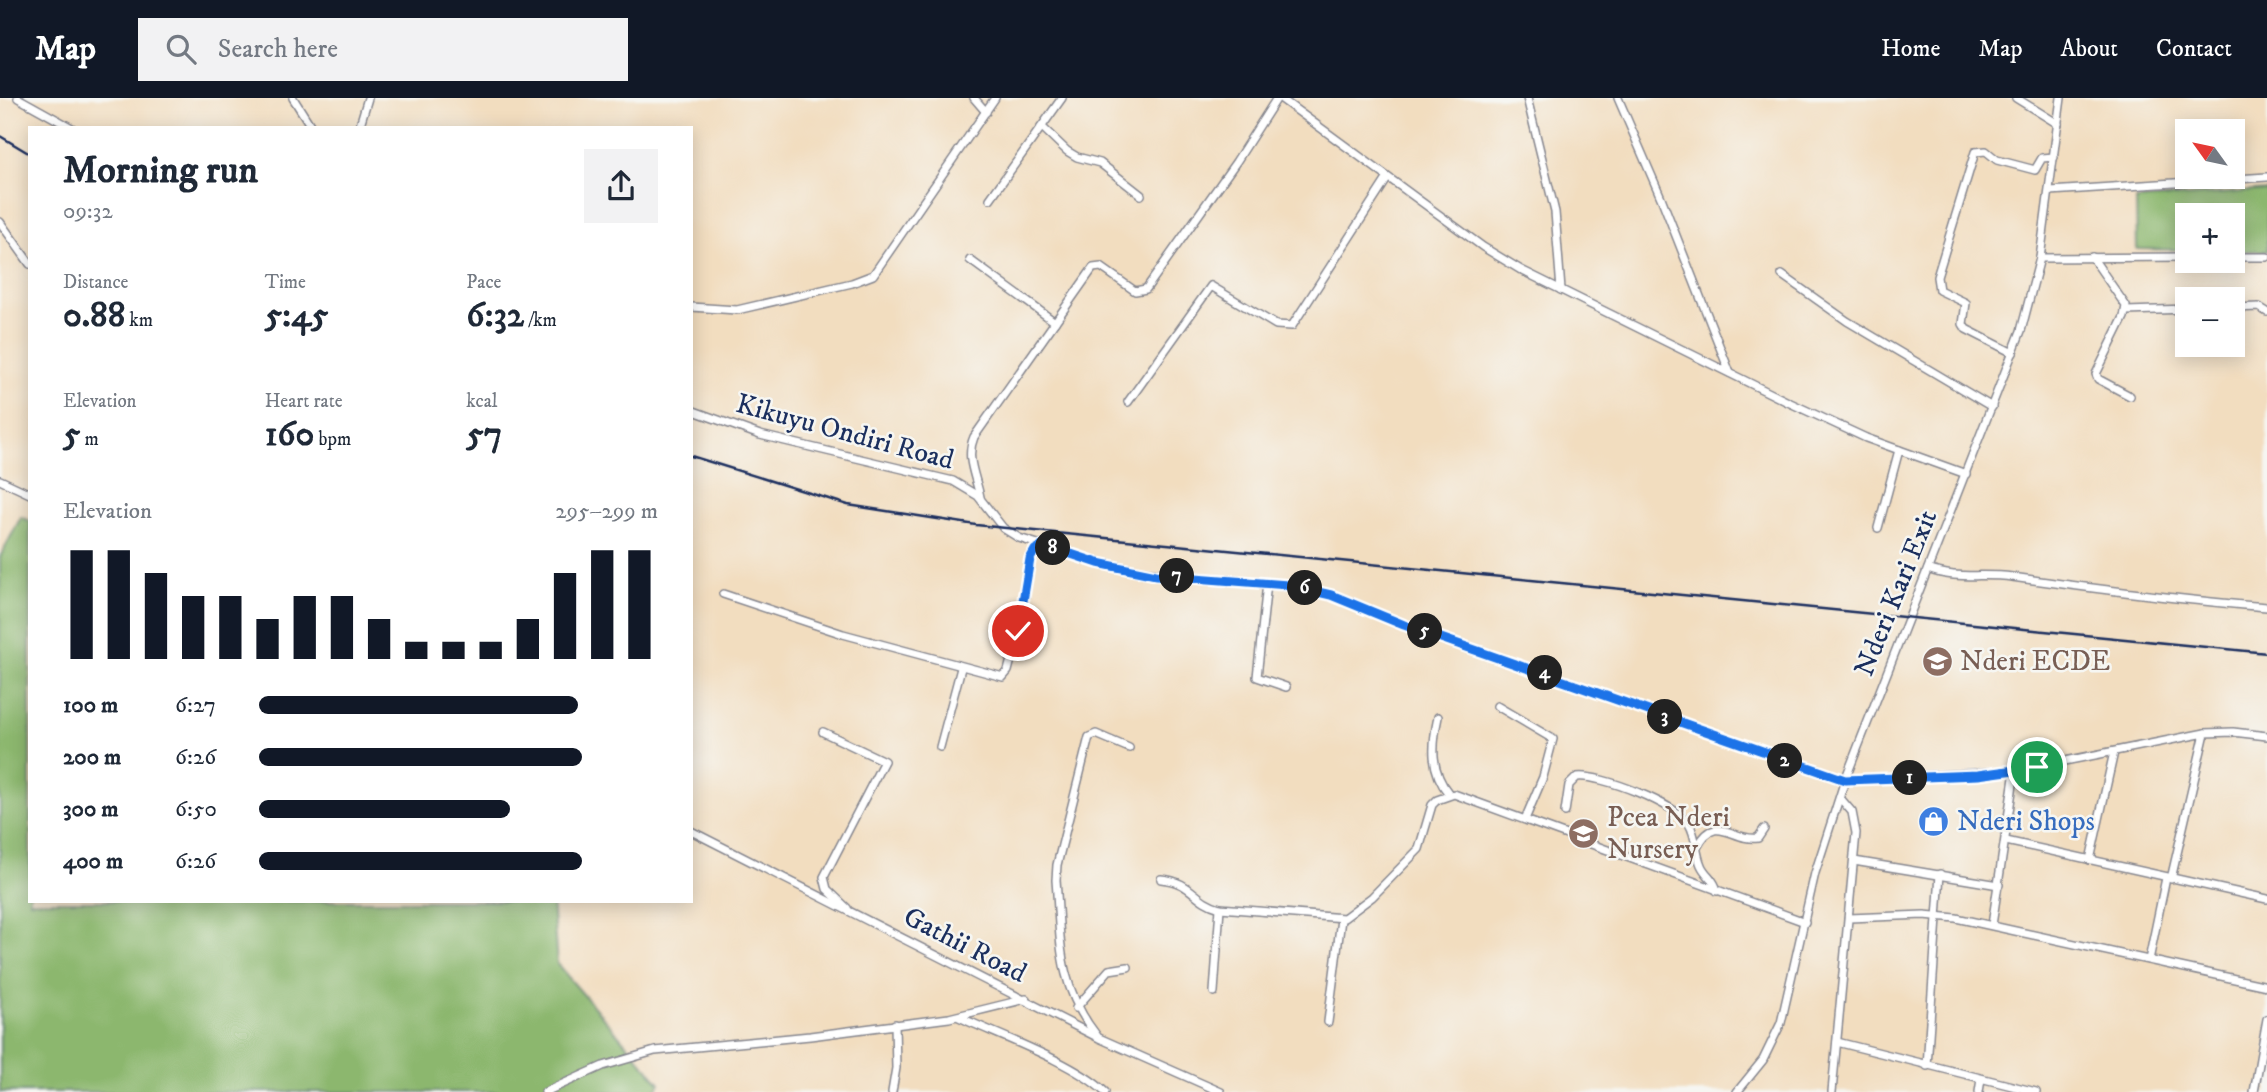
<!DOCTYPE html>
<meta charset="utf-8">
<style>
:root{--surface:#fff;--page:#f2f2f3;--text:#1f2937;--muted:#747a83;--accent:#111827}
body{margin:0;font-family:"IM FELL DW Pica",serif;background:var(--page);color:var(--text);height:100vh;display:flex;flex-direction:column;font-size:26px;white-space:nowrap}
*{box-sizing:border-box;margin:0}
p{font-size:23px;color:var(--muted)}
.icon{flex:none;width:38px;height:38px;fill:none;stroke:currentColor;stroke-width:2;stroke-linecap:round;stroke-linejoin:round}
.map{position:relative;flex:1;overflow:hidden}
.side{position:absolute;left:28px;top:28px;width:665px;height:777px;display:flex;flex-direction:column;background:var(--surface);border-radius:0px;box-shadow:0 4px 18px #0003}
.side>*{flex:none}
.needle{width:46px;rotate:303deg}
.buttons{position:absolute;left:2175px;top:21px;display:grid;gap:14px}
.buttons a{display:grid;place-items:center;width:70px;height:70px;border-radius:0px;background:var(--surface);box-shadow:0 4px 18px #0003;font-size:35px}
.pin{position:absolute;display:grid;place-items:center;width:60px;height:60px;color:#fff;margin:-30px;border:4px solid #fff;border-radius:50%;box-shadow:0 2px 7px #0007}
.km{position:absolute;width:35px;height:35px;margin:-18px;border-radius:50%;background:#222;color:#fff;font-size:19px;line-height:35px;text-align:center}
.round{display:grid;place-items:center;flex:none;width:74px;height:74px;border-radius:0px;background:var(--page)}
.head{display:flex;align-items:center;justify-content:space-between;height:119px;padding:0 35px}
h1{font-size:38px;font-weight:700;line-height:52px}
.stats{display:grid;grid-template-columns:repeat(3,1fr);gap:10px;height:119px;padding:7px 35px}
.stats div{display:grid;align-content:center}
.stats b{font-size:35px;font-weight:700}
.stats small{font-size:19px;font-weight:400}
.stats p{font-size:19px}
.chart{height:196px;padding:14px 35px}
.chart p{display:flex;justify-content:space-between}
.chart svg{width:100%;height:126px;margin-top:7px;stroke:var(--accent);stroke-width:6}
ul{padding:0 35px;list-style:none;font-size:23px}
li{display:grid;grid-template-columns:112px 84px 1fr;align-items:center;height:52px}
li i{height:18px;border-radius:9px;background:var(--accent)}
header{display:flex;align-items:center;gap:42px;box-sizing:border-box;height:98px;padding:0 35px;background:var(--accent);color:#fff}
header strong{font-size:33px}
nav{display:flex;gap:38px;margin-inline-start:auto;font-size:24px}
.search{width:490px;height:63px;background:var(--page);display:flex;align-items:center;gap:18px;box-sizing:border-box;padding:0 24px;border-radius:0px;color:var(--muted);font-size:26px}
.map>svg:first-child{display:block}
.forest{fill:#8cb76e;stroke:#547366;stroke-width:2}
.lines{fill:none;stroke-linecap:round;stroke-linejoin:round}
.minor-casing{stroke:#86868e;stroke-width:10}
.minor{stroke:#fff;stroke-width:7}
.rail{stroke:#1b2f5e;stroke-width:2.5}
.route-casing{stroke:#fff;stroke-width:14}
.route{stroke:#1a73e8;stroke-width:9}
.labels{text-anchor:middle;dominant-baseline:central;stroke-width:5;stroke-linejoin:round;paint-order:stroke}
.street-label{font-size:28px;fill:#1b2f5e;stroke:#f6f6f2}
.education-label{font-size:28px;fill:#785e54;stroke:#f6f6f2;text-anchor:start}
.shop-label{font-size:28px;fill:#366cbe;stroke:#f6f6f2;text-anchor:start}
</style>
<header>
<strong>Map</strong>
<div class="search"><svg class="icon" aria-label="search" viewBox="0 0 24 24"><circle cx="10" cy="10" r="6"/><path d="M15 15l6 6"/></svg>Search here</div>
<nav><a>Home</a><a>Map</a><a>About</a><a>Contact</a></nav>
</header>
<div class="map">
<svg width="2267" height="994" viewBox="0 0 2267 994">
<rect width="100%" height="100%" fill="#f6f6f2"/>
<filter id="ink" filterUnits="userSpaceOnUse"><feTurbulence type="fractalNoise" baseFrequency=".0143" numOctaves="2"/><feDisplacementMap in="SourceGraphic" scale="14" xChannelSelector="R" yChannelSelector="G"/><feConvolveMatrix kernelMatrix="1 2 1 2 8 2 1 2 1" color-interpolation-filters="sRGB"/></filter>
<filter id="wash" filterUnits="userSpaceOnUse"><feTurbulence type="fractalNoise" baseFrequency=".00686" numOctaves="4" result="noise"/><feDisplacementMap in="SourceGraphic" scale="28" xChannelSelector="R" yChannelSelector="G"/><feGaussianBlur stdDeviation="1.57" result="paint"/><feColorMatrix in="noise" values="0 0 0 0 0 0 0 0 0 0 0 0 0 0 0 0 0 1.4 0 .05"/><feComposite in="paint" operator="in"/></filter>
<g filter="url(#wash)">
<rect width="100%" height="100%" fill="#f2ddbf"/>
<g class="forest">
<polygon points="2267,92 2267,153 2233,153 2233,117 2188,117 2187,152 2137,151 2136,102"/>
<polygon points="21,419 30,423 30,803 552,803 557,866 660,985 655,994 0,994 0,459"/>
</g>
</g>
<g filter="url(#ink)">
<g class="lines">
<defs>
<g id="minor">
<polyline points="18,0 72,30"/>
<polyline points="293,0 312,30"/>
<polyline points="974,0 986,14"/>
<polyline points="1280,0 1483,149 1521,172 1788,304 1866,340 1966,376"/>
<polyline points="1527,0 1555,114 1561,192"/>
<polyline points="1618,0 1662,102 1730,275"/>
<polyline points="2016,0 2058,26"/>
<polyline points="1042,29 1067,53 1077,59 1100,65 1141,97"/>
<polyline points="359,30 368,0"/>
<polyline points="2050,93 2267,79"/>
<polyline points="990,101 1062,0"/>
<polyline points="0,124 30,166"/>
<polyline points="2092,159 2126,208 2124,219 2096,276 2098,281 2130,298"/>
<polyline points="2233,159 2267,159"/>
<polyline points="2040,160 2188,159"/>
<polyline points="970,162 1055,224"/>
<polyline points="1782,177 1847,223 1992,309"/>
<polyline points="691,209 737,212 852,185 873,177 995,0"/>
<polyline points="2233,210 2259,209 2267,214"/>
<polyline points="2126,213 2188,211"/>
<polyline points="2013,255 1966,231 1963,226 1966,205 1939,192 1937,179 1975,54 1986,53 1997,62 2035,72 2042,60 2054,59"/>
<polyline points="1128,304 1211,188 1276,227 1292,228 1387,81"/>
<polyline points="691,312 760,337 953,383 978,398 1003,430 1019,440 1098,465 1138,473 1298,489 1343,501 1404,527 1845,682 2015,673 2205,635 2233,634 2267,638"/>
<polyline points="0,382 30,396"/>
<path d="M980 399C976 378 965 360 974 339L1093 170 1101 169 1135 193 1146 191 1236 64 1277 0"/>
<polyline points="1878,430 1899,352"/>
<path d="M1928 471C1955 482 1983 475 2012 479 2097 491 2181 502 2267 509"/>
<polyline points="1267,485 1257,579 1286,589"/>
<polyline points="723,496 843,536 1003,579 1008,573 1021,523 1030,461 1035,452 1044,447"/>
<polyline points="1497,608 1553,641 1543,679 1526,719"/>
<path d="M1438 619C1432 647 1430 673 1449 696"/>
<polyline points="823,634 884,663 824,779 827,791 847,810"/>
<polyline points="940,649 961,570"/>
<path d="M1565 714 1569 687 1577 679C1600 676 1676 706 1689 726 1697 739 1695 753 1701 767 1705 777 1715 781 1717 793"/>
<polyline points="691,733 1099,940 1221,994"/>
<polyline points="2006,743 2267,801"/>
<path d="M1698 748C1716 714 1733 744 1758 740L1764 731"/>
<polyline points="2090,762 2114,654"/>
<polyline points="1854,763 1999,787"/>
<path d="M1161 781C1193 784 1192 802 1220 810L1344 820 1372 799 1419 751 1432 707 1437 702 1454 696 1805 824"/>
<polyline points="2171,781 2205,635"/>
<polyline points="1849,820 1924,817 1956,820 2267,888"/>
<polyline points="1992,827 2015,673"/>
<polyline points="2149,862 2166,780"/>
<polyline points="1214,894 1220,810"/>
<polyline points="1076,910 1109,872 1128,869"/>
<path d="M959 919C1000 938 1073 964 1105 994"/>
<polyline points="1328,924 1341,821"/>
<path d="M1097 938C1057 887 1061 844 1056 782L1057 767 1089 639 1096 636 1129 650"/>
<polyline points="1837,944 2036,994"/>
<polyline points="1927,968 1940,776"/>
<polyline points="545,994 603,968 655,953 810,938 949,920 1026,901"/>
<polyline points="892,994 896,970 895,926"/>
<polyline points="1737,994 1763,962 1781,925 1815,775 1845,682 2021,233 2040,160 2061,0"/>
<polyline points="1832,994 1856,735 1852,714 1840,700"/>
<polyline points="1979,994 1981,981"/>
<polyline points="2254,994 2267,921"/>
</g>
</defs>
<use href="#minor" class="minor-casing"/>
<use href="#minor" class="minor"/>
<g class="rail">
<polyline points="0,38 30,56"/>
<polyline points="691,358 848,407 976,427 2267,555"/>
</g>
</g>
</g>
<g class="lines" filter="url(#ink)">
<defs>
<polyline id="route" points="1018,533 1030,461 1035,452 1044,447 1098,465 1156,477 1288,487 1331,497 1404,527 1845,682 1978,677 2037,669"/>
</defs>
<use href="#route" class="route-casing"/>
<use href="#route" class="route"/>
</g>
<defs>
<symbol id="school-disc" viewBox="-11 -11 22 22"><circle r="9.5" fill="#8d6e63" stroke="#f6f6f2"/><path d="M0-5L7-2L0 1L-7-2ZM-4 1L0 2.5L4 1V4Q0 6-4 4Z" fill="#fff"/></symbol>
<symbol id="shop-disc" viewBox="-11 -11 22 22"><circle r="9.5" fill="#3f7fe0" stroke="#f6f6f2"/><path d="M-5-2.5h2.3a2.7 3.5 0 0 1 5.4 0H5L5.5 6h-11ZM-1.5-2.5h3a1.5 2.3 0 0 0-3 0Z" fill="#fff"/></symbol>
</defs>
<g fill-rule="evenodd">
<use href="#school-disc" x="1920" y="546" width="35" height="35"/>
<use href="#shop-disc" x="1916" y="706" width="35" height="35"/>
<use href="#school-disc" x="1566" y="718" width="35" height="35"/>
</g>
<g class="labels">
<g class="street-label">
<text transform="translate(845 334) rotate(15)">Kikuyu Ondiri Road</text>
<text transform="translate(1896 495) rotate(-68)">Nderi Kari Exit</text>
<text transform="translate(965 847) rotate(27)">Gathii Road</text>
</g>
<g class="education-label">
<text x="1960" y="563">Nderi ECDE</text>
<text x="1607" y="719">Pcea Nderi<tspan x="1607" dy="32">Nursery</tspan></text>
</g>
<g class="shop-label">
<text x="1957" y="723">Nderi Shops</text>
</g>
</g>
</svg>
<div class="buttons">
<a><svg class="needle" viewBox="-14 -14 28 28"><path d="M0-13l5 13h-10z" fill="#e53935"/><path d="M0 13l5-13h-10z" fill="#747a83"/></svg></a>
<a>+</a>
<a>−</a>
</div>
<div class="pin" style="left:2037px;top:669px;background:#1e9e55"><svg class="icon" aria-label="arrive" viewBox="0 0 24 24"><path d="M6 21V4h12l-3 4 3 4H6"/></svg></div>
<div class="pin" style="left:1018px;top:533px;background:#d93025"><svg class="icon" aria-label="check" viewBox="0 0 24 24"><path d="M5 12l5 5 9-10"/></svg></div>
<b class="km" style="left:1910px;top:680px">1</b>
<b class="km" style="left:1785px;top:663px">2</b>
<b class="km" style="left:1665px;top:619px">3</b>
<b class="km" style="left:1545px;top:575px">4</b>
<b class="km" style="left:1425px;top:533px">5</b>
<b class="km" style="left:1305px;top:490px">6</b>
<b class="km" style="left:1177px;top:478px">7</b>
<b class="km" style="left:1053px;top:450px">8</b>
<section class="side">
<div class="head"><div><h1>Morning run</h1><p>09:32</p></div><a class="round"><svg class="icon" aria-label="share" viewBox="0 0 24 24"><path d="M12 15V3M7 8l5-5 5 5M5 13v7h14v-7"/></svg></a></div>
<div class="stats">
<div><p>Distance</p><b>0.88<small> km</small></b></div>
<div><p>Time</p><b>5:45</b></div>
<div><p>Pace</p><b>6:32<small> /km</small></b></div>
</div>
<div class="stats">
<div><p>Elevation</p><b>5<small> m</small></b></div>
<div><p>Heart rate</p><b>160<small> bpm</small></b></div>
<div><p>kcal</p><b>57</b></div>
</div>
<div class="chart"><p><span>Elevation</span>295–299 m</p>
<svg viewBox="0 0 160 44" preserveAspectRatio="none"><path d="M5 44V6M15 44V6M25 44V14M35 44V22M45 44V22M55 44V30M65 44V22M75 44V22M85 44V30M95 44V38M105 44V38M115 44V38M125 44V30M135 44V14M145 44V6M155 44V6"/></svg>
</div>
<ul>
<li><b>100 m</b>6:27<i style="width:80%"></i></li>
<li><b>200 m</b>6:26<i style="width:81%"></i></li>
<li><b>300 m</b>6:50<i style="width:63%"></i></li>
<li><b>400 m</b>6:26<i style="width:81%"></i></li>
</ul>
</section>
</div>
